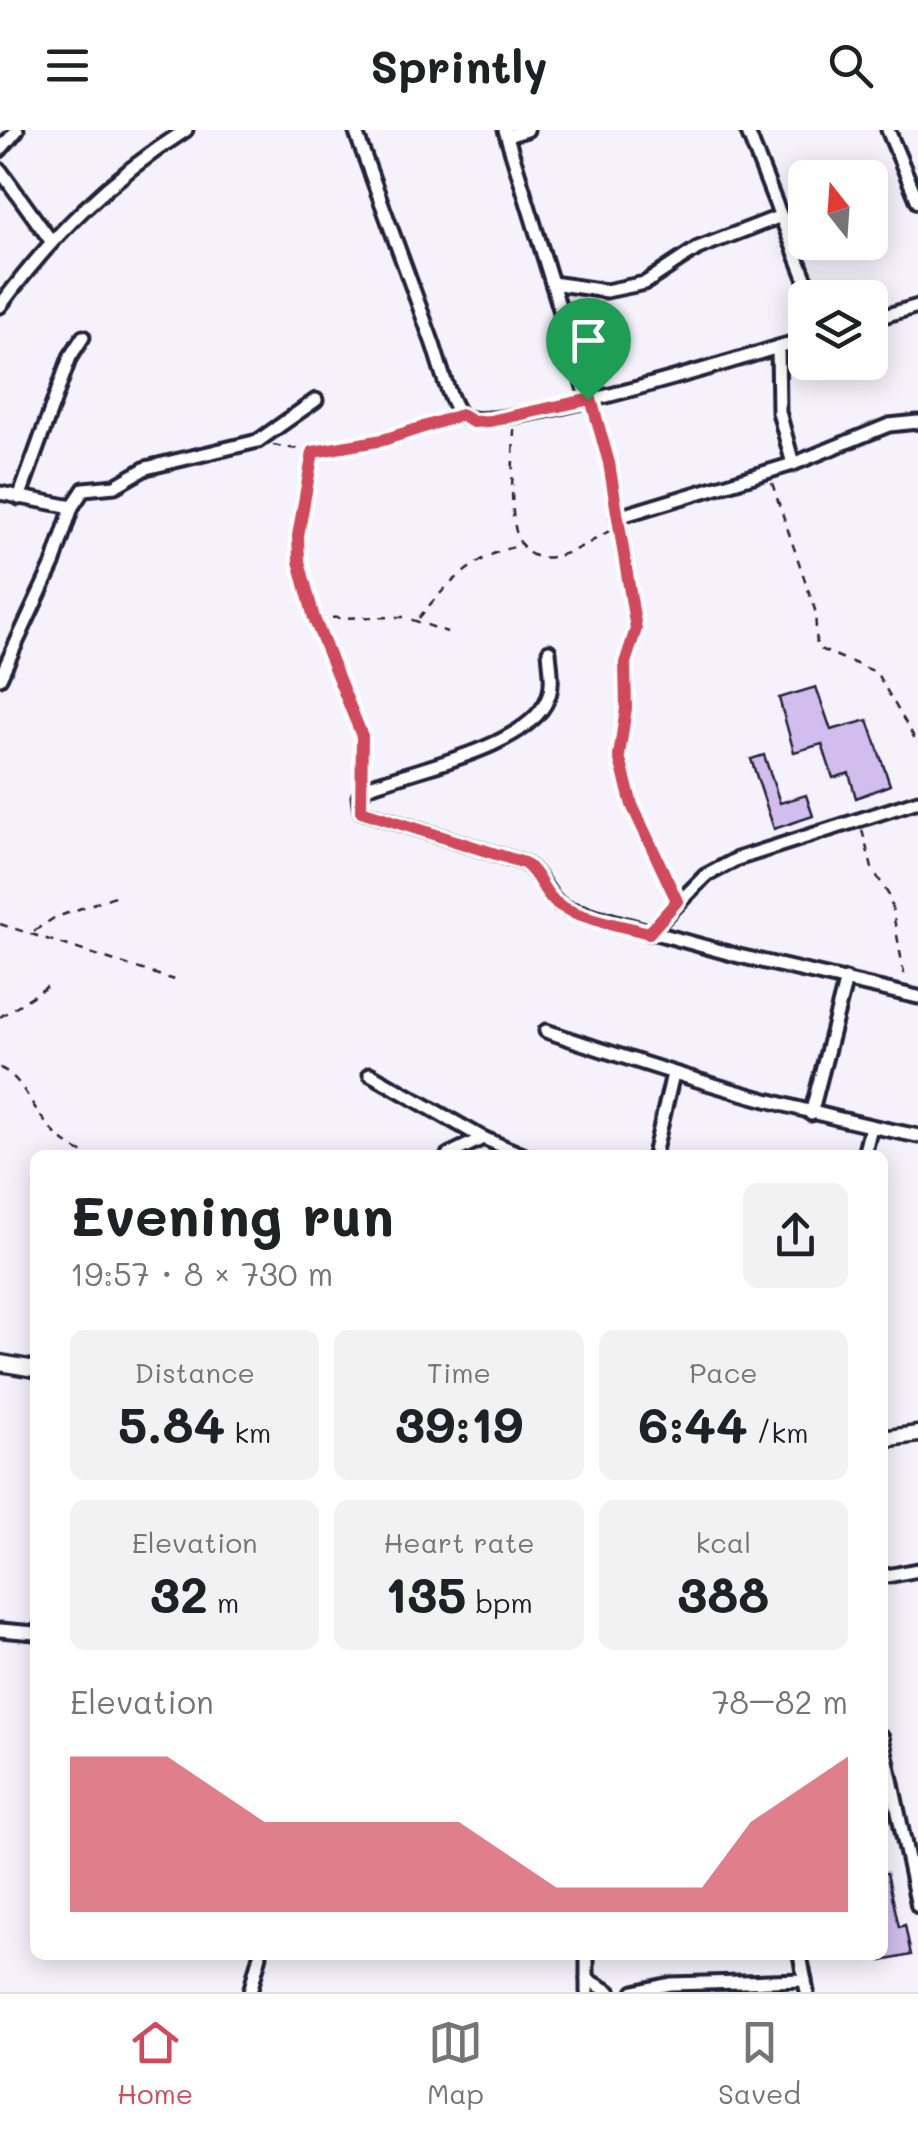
<!DOCTYPE html>
<meta charset="utf-8">
<style>
:root{--surface:#fff;--page:#f2f2f2;--text:#202124;--muted:#757577;--line:#e0e0e0;--accent:#d1495b}
body{margin:0;font-family:Mali,sans-serif;background:var(--page);color:var(--text);height:100vh;display:flex;flex-direction:column;font-size:38px;white-space:nowrap}
*{box-sizing:border-box;margin:0}
p{font-size:32px;color:var(--muted)}
.icon{flex:none;width:55px;height:55px;fill:none;stroke:currentColor;stroke-width:2;stroke-linecap:round;stroke-linejoin:round}
.map{position:relative;flex:1;overflow:hidden}
.drawer{position:absolute;left:30px;top:1020px;width:858px;height:810px;display:flex;flex-direction:column;background:var(--surface);border-radius:15px;box-shadow:0 5px 25px #0003}
.drawer>*{flex:none}
.needle{width:65px;rotate:343deg}
.fabs{position:absolute;left:788px;top:30px;display:grid;gap:20px}
.fabs a{display:grid;place-items:center;width:100px;height:100px;border-radius:15px;background:var(--surface);box-shadow:0 5px 25px #0003;font-size:50px}
.pin{position:absolute;display:grid;place-items:center;width:85px;height:85px;color:#fff;margin:-102px -42px;border-radius:50% 50% 50% 0;rotate:-45deg;box-shadow:0 0 10px #0007}
.pin .icon{rotate:45deg}
.round{display:grid;place-items:center;flex:none;width:105px;height:105px;border-radius:15px;background:var(--page)}
.head{display:flex;align-items:center;justify-content:space-between;height:170px;padding:0 40px}
h1{font-size:55px;font-weight:700;line-height:75px}
.figures{display:grid;grid-template-columns:repeat(3,1fr);gap:15px;height:170px;padding:10px 40px}
.figures div{display:grid;align-content:center;border-radius:15px;background:var(--page);text-align:center}
.figures b{font-size:50px;font-weight:700}
.figures small{font-size:28px;font-weight:400}
.figures p{font-size:28px}
.chart{height:280px;padding:20px 40px}
.chart p{display:flex;justify-content:space-between}
.chart svg{width:100%;height:180px;margin-top:10px;fill:var(--accent);opacity:.7}
header{display:flex;justify-content:space-between;align-items:center;height:130px;padding:0 40px;background:var(--surface);font-size:45px;font-weight:700}
.menu{display:flex;justify-content:space-around;align-items:center;height:140px;border-top:2px solid var(--line);background:var(--surface);font-size:28px;color:var(--muted)}
.menu a{display:grid;justify-items:center;gap:5px}
.menu .selected{color:var(--accent)}
.map>svg:first-child{display:block}
.building{fill:#d2beee;stroke:#22223b;stroke-width:2.5}
.lines{fill:none;stroke-linecap:round;stroke-linejoin:round}
.minor-casing{stroke:#22223b;stroke-width:19}
.tertiary-casing{stroke:#22223b;stroke-width:21}
.path{stroke:#22223b;stroke-width:2.5;stroke-dasharray:8 8;stroke-linecap:butt}
.minor{stroke:#fff;stroke-width:11}
.tertiary{stroke:#fff;stroke-width:14}
.route-casing{stroke:#fff;stroke-width:20}
.route{stroke:#d1495b;stroke-width:12}
</style>
<header><svg class="icon" aria-label="menu" viewBox="0 0 24 24"><path d="M4 6h16M4 12h16M4 18h16"/></svg>Sprintly<svg class="icon" aria-label="search" viewBox="0 0 24 24"><circle cx="10" cy="10" r="6"/><path d="M15 15l6 6"/></svg></header>
<div class="map">
<svg width="918" height="1862" viewBox="0 0 918 1862">
<rect width="100%" height="100%" fill="#f6f2fc"/>
<filter id="ink" filterUnits="userSpaceOnUse"><feTurbulence type="fractalNoise" baseFrequency=".01" numOctaves="2"/><feDisplacementMap in="SourceGraphic" scale="20" xChannelSelector="R" yChannelSelector="G"/><feConvolveMatrix kernelMatrix="1 2 1 2 8 2 1 2 1" color-interpolation-filters="sRGB"/></filter>
<g filter="url(#ink)">
<g class="building">
<polygon points="816,557 831,600 868,590 890,655 856,668 849,643 833,648 822,614 794,622 779,568"/>
<polygon points="764,625 780,673 806,665 813,686 774,699 751,629"/>
<polygon points="882,1743 887,1743 899,1797 905,1795 911,1825 882,1831"/>
</g>
<g class="lines">
<defs>
<g id="minor">
<path d="M355 0C381 71 407 143 433 214 439 232 449 271 461 285 482 310 762 222 805 209"/>
<polyline points="505,0 588,270"/>
<polyline points="747,0 813,168"/>
<polyline points="888,0 918,72"/>
<polyline points="507,6 527,0"/>
<polyline points="0,20 17,0"/>
<polyline points="0,40 51,111"/>
<polyline points="552,153 606,161 645,153 698,118 781,86"/>
<path d="M0 176C54 103 109 49 186 0"/>
<polyline points="870,190 918,176"/>
<polyline points="778,217 779,282 793,334"/>
<polyline points="0,363 72,377"/>
<polyline points="19,368 70,227 83,207"/>
<polyline points="618,387 793,334 889,295 918,292"/>
<path d="M549 521C550 537 554 554 548 568 529 618 413 639 367 657L359 667 361 681 524 733C542 745 546 767 565 778L739 826 918 867"/>
<polyline points="0,548 53,434 72,377 84,359 115,356 146,338 258,311 316,270"/>
<polyline points="649,803 705,746 737,729 918,671"/>
<path d="M546 901C669 943 791 981 918 1006"/>
<polyline points="370,944 483,1008 523,1025"/>
<polyline points="811,984 846,849"/>
<polyline points="448,1025 483,1008"/>
<polyline points="654,1025 673,944"/>
<polyline points="864,1025 871,997"/>
<polyline points="882,1447 918,1440"/>
<polyline points="0,1500 35,1503"/>
<polyline points="882,1607 918,1776"/>
<polyline points="587,1825 587,1862"/>
<polyline points="800,1825 807,1862"/>
<polyline points="587,1849 610,1862"/>
<polyline points="250,1862 260,1825"/>
<polyline points="634,1862 670,1854 805,1850"/>
</g>
<g id="tertiary">
<polyline points="0,1233 35,1239"/>
<polyline points="882,1309 918,1304"/>
</g>
</defs>
<use href="#minor" class="minor-casing"/>
<use href="#tertiary" class="tertiary-casing"/>
<g class="path">
<polyline points="594,280 616,375"/>
<path d="M514 299C512 384 496 475 612 399"/>
<path d="M273 315C335 329 391 307 450 288"/>
<path d="M313 322C307 356 295 394 299 429 308 505 366 566 362 644"/>
<polyline points="772,353 815,480 817,518 876,542 918,614"/>
<polyline points="618,397 636,499 625,533 626,578 619,626 632,675 671,760"/>
<polyline points="316,488 404,487 447,502"/>
<path d="M419 488C443 457 483 418 524 416"/>
<polyline points="862,700 872,738 890,767 905,849"/>
<polyline points="0,794 174,850"/>
<polyline points="34,801 54,788 120,764"/>
<polyline points="0,887 48,856"/>
<path d="M0 938C32 951 34 1005 89 1025"/>
</g>
<use href="#minor" class="minor"/>
<use href="#tertiary" class="tertiary"/>
</g>
</g>
<g class="lines" filter="url(#ink)">
<defs>
<path id="route" d="M591 269 609 333 636 499 625 533 626 578 619 626 632 675 677 771 649 803C625 796 574 788 555 772 542 761 539 743 524 733L361 681 362 606 314 488 299 431 298 406 313 322 383 310 461 285 473 292 490 291Z"/>
</defs>
<use href="#route" class="route-casing"/>
<use href="#route" class="route"/>
</g>
</svg>
<div class="fabs">
<a><svg class="needle" viewBox="-14 -14 28 28"><path d="M0-13l5 13h-10z" fill="#e53935"/><path d="M0 13l5-13h-10z" fill="#757577"/></svg></a>
<a><svg class="icon" aria-label="layers" viewBox="0 0 24 24"><path d="M12 4l9 5-9 5-9-5zM3 14l9 5 9-5"/></svg></a>
</div>
<div class="pin" style="left:588px;top:270px;background:#1e9e55"><svg class="icon" aria-label="arrive" viewBox="0 0 24 24"><path d="M6 21V4h12l-3 4 3 4H6"/></svg></div>
<section class="drawer">
<div class="head"><div><h1>Evening run</h1><p>19:57 · 8 × 730 m</p></div><a class="round"><svg class="icon" aria-label="share" viewBox="0 0 24 24"><path d="M12 15V3M7 8l5-5 5 5M5 13v7h14v-7"/></svg></a></div>
<div class="figures">
<div><p>Distance</p><b>5.84<small> km</small></b></div>
<div><p>Time</p><b>39:19</b></div>
<div><p>Pace</p><b>6:44<small> /km</small></b></div>
</div>
<div class="figures">
<div><p>Elevation</p><b>32<small> m</small></b></div>
<div><p>Heart rate</p><b>135<small> bpm</small></b></div>
<div><p>kcal</p><b>388</b></div>
</div>
<div class="chart"><p><span>Elevation</span>78–82 m</p>
<svg viewBox="0 0 160 44" preserveAspectRatio="none"><path d="M0 44V6L10 6L20 6L30 14L40 22L50 22L60 22L70 22L80 22L90 30L100 38L110 38L120 38L130 38L140 22L150 14L160 6V44z"/></svg>
</div>
</section>
</div>
<nav class="menu">
<a class="selected"><svg class="icon" aria-label="home" viewBox="0 0 24 24"><path d="M3 11l9-7 9 7M6 9v11h12V9"/></svg>Home</a>
<a><svg class="icon" aria-label="map" viewBox="0 0 24 24"><path d="M3 6l6-2 6 2 6-2v14l-6 2-6-2-6 2zM9 4v14M15 6v14"/></svg>Map</a>
<a><svg class="icon" aria-label="saved" viewBox="0 0 24 24"><path d="M7 4h10v16l-5-4-5 4z"/></svg>Saved</a>
</nav>
